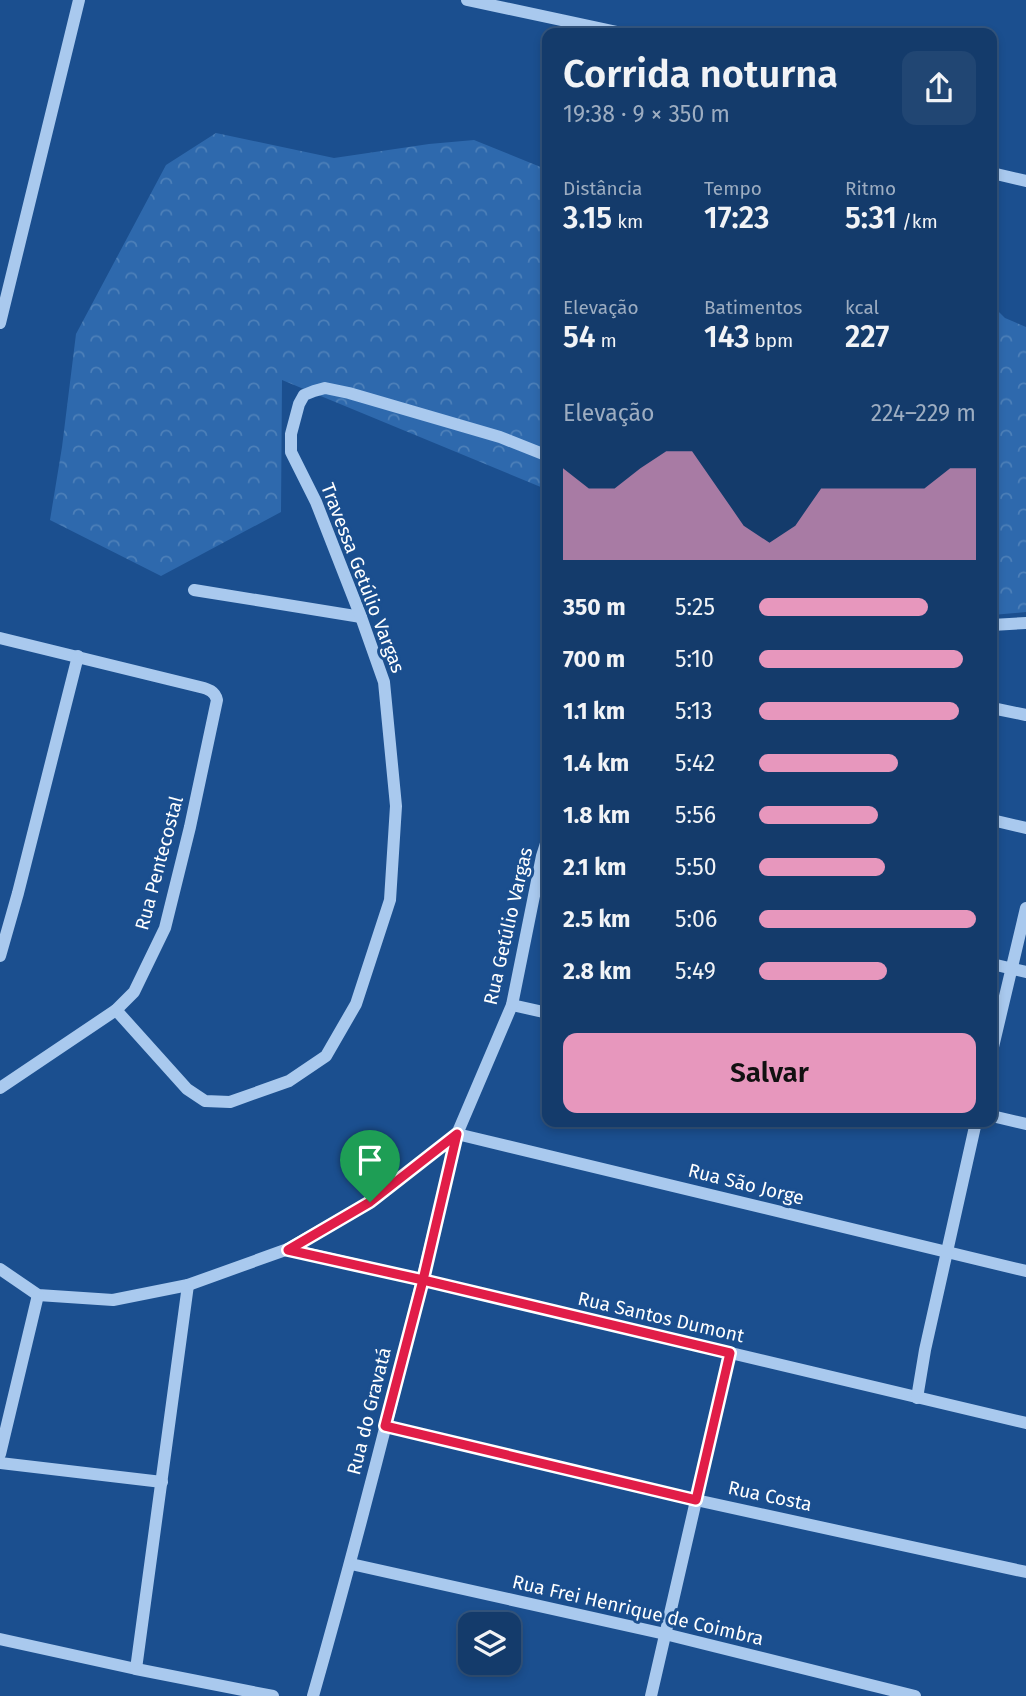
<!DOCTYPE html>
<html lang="pt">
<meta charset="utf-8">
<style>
:root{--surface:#143b6b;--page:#214673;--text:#f1f3f6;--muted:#9dadc1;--line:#33557e;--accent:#e797bd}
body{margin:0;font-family:"Fira Sans",sans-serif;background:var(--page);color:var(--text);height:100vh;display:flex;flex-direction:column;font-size:26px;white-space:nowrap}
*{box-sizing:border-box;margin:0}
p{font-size:23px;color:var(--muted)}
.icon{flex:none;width:38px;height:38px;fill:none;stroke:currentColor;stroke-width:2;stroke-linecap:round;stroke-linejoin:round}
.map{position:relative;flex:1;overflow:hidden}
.sheet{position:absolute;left:542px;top:28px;width:455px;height:1099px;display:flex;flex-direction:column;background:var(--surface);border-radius:14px;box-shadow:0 4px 10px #0003,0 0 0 2px var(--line)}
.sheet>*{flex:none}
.controls{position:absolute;left:458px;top:1612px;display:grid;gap:14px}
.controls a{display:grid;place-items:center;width:63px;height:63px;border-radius:14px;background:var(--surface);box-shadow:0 4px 10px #0003,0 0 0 2px var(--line);font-size:35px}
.pin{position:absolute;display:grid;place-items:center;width:60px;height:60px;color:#fff;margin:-72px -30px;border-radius:50% 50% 50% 0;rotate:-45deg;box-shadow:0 0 7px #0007}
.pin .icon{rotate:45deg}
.round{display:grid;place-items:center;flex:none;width:74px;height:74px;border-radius:14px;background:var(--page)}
.head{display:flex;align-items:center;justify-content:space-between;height:119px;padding:0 21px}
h1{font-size:38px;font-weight:600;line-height:52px}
.metrics{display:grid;grid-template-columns:repeat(3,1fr);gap:10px;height:119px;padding:7px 21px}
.metrics div{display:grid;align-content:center}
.metrics b{font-size:30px;font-weight:600}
.metrics small{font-size:19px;font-weight:400}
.metrics p{font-size:19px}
.chart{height:196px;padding:14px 21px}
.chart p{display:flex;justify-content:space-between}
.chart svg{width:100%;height:126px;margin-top:7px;fill:var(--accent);opacity:.7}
.button{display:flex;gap:14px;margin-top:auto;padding:14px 21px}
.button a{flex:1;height:80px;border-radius:14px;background:var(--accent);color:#111;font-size:28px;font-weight:600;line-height:80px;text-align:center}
ul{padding:0 21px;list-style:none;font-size:23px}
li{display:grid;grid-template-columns:112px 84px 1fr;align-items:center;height:52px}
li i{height:18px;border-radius:9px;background:var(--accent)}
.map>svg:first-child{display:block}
.forest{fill:url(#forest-crowns)}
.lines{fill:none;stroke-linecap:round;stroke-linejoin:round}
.minor{stroke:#a9c9ee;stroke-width:12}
.route-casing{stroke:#fff;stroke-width:14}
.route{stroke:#e11d48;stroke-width:9}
.labels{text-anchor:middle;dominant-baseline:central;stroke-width:6;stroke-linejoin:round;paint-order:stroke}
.street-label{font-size:19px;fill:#fff;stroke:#1b4f8f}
</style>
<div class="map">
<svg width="1026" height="1696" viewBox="0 0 1026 1696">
<defs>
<pattern id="forest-crowns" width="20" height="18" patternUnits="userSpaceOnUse" patternTransform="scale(1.75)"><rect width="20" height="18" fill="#2e69ad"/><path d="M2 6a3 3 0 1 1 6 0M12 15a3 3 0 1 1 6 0" fill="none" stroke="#4d80b9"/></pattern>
</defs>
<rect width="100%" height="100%" fill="#1b4f8f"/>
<g class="forest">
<polygon points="216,133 334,158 429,144 474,140 548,170 548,490 282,380 281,512 161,576 50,520 62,447 76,334 166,165"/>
<polygon points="992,305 1005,318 1026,327 1026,612 992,615"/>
</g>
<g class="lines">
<g class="minor">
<polyline points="467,0 622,33"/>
<polyline points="992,173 1026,181"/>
<polyline points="0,323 79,0"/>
<polyline points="194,590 361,617"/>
<polyline points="992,625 1026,623"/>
<path d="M0 638 200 687C208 689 215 691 217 700L190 827 165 928 134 992 116 1010 0 1088"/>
<polyline points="992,708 1026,715"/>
<polyline points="992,820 1026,828"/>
<polyline points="0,956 18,893 78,656"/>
<polyline points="992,964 1026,972"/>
<polyline points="512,1005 548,1013"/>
<polyline points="116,1010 187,1089 205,1101 230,1102 289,1081 326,1056 356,1004 390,900 396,806 384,682 361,617 316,502 291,452 291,434 299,404 304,395 314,391 325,388 349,393 500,437 548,456"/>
<polyline points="992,1051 1026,908"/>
<polyline points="992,1116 1026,1124"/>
<polyline points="288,1249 423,1280 1026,1423"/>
<polyline points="0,1269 38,1295 113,1300 188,1285 288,1249 370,1202 457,1134 512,1005 542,856 548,837"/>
<polyline points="917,1398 925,1350 976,1122"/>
<polyline points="385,1426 696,1500 1026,1572"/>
<polyline points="0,1454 38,1295"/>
<polyline points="0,1463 162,1482"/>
<polyline points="351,1564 665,1634 915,1696"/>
<polyline points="0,1639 136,1669 273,1696"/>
<polyline points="136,1669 188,1285"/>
<path d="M313 1696C366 1510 413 1322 457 1134L1026 1271"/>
<polyline points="651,1696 730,1353"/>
</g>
</g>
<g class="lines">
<defs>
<polyline id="route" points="370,1202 288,1250 423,1280 730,1353 696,1500 385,1426 423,1280 457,1134 370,1202"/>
</defs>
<use href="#route" class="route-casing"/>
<use href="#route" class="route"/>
</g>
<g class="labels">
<g class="street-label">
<text transform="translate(363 578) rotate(69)">Travessa Getúlio Vargas</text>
<text transform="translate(159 863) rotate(-75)">Rua Pentecostal</text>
<text transform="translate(508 926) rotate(-77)">Rua Getúlio Vargas</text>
<text transform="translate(746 1184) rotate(14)">Rua São Jorge</text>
<text transform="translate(661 1317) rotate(13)">Rua Santos Dumont</text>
<text transform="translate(369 1411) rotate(-76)">Rua do Gravatá</text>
<text transform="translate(770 1496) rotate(12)">Rua Costa</text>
<text transform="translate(638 1610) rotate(13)">Rua Frei Henrique de Coimbra</text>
</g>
</g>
</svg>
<div class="controls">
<a><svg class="icon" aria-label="layers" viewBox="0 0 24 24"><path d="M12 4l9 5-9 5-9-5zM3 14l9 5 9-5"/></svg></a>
</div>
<div class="pin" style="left:370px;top:1202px;background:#1e9e55"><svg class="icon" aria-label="arrive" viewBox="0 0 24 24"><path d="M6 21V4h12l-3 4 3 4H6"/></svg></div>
<section class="sheet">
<div class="head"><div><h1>Corrida noturna</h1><p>19:38 · 9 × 350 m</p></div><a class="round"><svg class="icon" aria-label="share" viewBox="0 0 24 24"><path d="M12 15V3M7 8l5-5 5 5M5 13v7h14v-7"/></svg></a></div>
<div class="metrics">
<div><p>Distância</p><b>3.15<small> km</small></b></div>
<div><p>Tempo</p><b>17:23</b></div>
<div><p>Ritmo</p><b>5:31<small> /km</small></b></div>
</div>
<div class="metrics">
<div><p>Elevação</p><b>54<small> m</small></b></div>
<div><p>Batimentos</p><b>143<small> bpm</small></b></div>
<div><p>kcal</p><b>227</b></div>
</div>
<div class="chart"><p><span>Elevação</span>224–229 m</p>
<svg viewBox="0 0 160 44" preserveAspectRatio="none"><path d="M0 44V12L10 19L20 19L30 12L40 6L50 6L60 19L70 32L80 38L90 32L100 19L110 19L120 19L130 19L140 19L150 12L160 12V44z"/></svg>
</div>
<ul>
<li><b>350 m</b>5:25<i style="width:78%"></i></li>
<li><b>700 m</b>5:10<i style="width:94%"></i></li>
<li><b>1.1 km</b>5:13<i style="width:92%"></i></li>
<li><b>1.4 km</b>5:42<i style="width:64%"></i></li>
<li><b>1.8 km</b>5:56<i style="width:55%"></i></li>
<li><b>2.1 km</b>5:50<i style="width:58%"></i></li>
<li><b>2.5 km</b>5:06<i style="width:100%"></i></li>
<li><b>2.8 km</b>5:49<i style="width:59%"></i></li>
</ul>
<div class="button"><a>Salvar</a></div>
</section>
</div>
